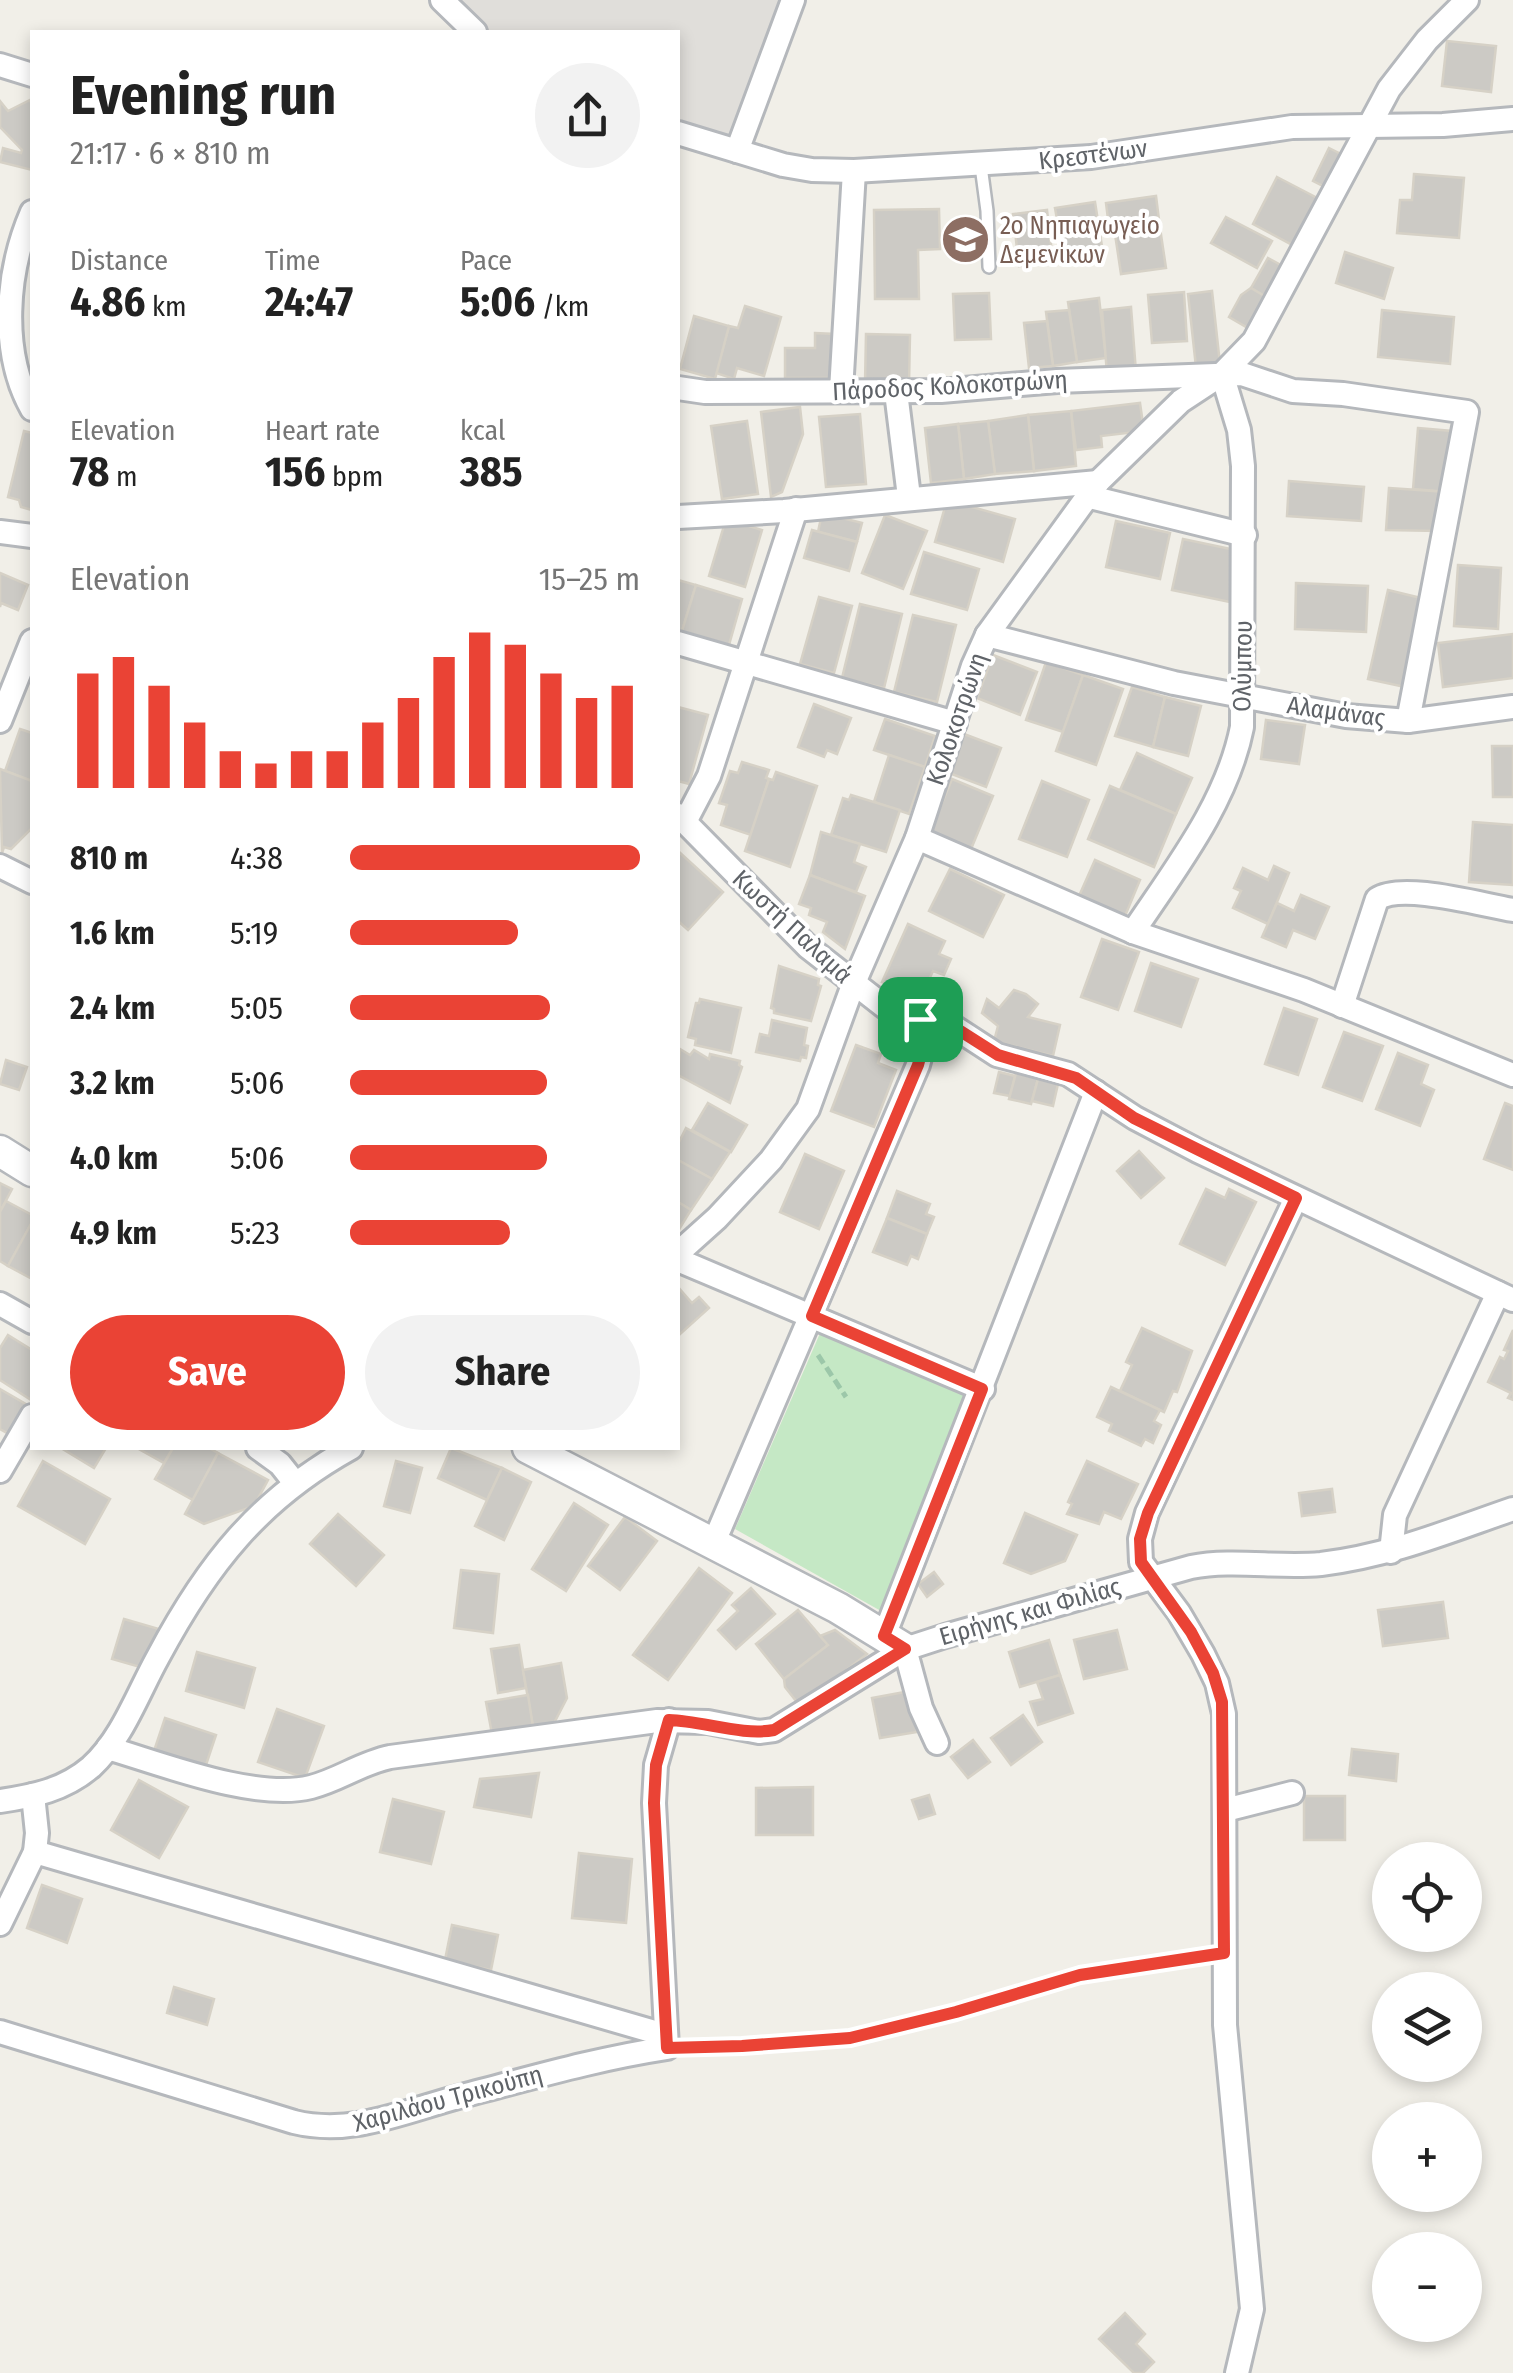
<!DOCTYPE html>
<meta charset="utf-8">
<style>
:root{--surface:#fff;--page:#f2f2f2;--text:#222;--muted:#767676;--accent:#ea4335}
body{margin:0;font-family:"Fira Sans Condensed",sans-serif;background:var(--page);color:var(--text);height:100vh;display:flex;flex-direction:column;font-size:38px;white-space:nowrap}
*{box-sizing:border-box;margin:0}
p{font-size:32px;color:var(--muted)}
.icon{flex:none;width:55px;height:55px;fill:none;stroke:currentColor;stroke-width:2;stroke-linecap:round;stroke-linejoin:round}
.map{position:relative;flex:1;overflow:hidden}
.sheet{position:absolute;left:30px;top:30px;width:650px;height:1420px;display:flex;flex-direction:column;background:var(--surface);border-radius:0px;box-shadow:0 5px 15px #0003}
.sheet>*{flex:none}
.tools{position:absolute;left:1372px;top:1842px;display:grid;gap:20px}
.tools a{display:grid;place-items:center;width:110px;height:110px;border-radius:50%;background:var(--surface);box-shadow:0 5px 15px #0003;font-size:50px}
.pin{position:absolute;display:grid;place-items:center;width:85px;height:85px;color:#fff;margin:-42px;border-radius:20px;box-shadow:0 5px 15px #0006}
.round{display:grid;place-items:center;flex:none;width:105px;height:105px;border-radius:52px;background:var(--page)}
.headline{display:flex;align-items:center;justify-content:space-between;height:170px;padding:0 40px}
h1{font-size:55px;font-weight:700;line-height:75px}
.figures{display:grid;grid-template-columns:repeat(3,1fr);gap:15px;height:170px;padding:10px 40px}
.figures div{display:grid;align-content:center}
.figures b{font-size:42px;font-weight:700}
.figures small{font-size:28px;font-weight:400}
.figures p{font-size:28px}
.chart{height:280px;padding:20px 40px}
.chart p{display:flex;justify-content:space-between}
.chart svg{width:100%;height:180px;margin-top:10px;stroke:var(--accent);stroke-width:6}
.button{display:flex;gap:20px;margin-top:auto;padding:20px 40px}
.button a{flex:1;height:115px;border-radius:60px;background:var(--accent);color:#fff;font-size:40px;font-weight:700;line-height:115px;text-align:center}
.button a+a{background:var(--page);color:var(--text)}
ul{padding:0 40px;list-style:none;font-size:32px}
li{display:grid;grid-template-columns:160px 120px 1fr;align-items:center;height:75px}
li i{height:25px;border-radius:12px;background:var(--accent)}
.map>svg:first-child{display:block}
.industrial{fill:#e0deda}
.green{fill:#c5e8c5}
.building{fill:#cccac5;stroke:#d6d1c6;stroke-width:2.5}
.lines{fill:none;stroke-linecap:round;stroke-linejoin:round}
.service-casing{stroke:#b5b8bc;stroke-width:16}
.minor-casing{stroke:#b5b8bc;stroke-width:28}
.tertiary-casing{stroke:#b5b8bc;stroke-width:35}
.path{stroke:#9cc7a9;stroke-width:5;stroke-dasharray:10 5;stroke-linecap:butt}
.service{stroke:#fff;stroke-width:11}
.minor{stroke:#fff;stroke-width:22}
.tertiary{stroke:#fff;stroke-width:30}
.route-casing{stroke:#fff;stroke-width:20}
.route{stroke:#ea4335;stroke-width:12}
.labels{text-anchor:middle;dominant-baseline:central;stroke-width:8;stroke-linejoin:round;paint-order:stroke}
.street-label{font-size:25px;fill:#5f6368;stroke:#fff}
.education-label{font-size:25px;fill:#785e54;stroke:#fff;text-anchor:start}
</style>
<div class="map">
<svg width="1513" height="2373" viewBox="0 0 1513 2373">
<rect width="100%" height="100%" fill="#f1efe8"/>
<polygon class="industrial" points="451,0 783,0 730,143 678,127 678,32 483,32"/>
<polygon class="green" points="821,1331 969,1395 881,1611 735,1529"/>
<g class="building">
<polygon points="1447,41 1496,46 1491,92 1442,86"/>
<polygon points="30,100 32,105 32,170 0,162 3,148 21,153 22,150 0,127 0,101 8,111"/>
<polygon points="1329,148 1345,156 1329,189 1313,181"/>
<polygon points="1414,174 1464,178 1459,238 1397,233 1400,200 1412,200"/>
<polygon points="1277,177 1323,201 1298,248 1253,224"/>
<polygon points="1156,196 1160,228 1110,235 1106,203"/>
<polygon points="1095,202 1103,253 1064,259 1055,208"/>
<polygon points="939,209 940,249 918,250 919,299 875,299 874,210"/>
<polygon points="1047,210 1053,262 1019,266 1013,214"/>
<polygon points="1226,217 1272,241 1257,268 1211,243"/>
<polygon points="1160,228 1166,268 1121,274 1115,234"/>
<polygon points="1345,252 1393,268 1384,299 1336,283"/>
<polygon points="1268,258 1290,270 1271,300 1251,288"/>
<polygon points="1251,288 1271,300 1253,331 1229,317 1241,295"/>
<polygon points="1212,291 1220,364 1196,367 1188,294"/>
<polygon points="1184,292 1187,341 1152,343 1148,295"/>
<polygon points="989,293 991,339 955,340 953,294"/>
<polygon points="1099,298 1106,358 1077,362 1068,302"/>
<polygon points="745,306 781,317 764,376 737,368 734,379 716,373 729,326 738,328"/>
<polygon points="1131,307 1136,372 1107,374 1102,310"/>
<polygon points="1069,310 1077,362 1053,366 1046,312"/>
<polygon points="1382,310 1454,317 1450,364 1378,357"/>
<polygon points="694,316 729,326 715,379 680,369"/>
<polygon points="1047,321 1053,366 1029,368 1024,323"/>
<polygon points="815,333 835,334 835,378 785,378 785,348 815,348"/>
<polygon points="866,334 910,335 909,384 865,384"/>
<polygon points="1140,403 1144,431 1101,436 1102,447 1076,450 1071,411"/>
<polygon points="800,407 803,434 782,492 771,497 761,412"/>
<polygon points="1071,411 1076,466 1034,471 1028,415"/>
<polygon points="860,414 866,484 826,487 819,417"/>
<polygon points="1028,415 1034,471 995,474 988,421"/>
<polygon points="747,421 758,494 722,499 711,426"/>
<polygon points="988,421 995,474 964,479 958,424"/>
<polygon points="958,424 964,479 931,483 925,428"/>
<polygon points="1418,428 1452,431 1447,492 1413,489"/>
<polygon points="24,431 32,433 32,510 21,507 19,500 8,497"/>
<polygon points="1289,481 1364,487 1361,521 1287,516"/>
<polygon points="1389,488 1447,492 1439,531 1386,530"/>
<polygon points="947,500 1015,519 1003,562 935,542"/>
<polygon points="822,513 862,523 857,542 818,532"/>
<polygon points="885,515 927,531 903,589 862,573"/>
<polygon points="726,519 762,530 745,587 709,576"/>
<polygon points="1116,521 1170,533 1160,579 1106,567"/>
<polygon points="812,530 857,542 849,571 804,558"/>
<polygon points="1183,539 1240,551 1230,602 1172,590"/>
<polygon points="924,552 979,569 967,610 911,594"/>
<polygon points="1458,565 1501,568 1498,629 1454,626"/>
<polygon points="0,573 28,585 18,610 1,603 0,607"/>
<polygon points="678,580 696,585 682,631 678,630"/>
<polygon points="1296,583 1368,586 1366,632 1295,629"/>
<polygon points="696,585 742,599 729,645 682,631"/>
<polygon points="1388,590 1425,599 1405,687 1368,679"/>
<polygon points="819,597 852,606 834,673 800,664"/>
<polygon points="860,604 902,614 884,688 842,678"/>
<polygon points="913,615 956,625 937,702 894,692"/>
<polygon points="1513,634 1513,678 1443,687 1438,643"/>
<polygon points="993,655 1037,672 1020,715 977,698"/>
<polygon points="1046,662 1083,675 1063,732 1026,720"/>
<polygon points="1083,675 1123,689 1096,765 1056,751"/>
<polygon points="1132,687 1165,697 1153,747 1115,736"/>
<polygon points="1165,697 1201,706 1188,756 1153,747"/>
<polygon points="814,704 851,718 837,754 827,750 824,757 798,747"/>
<polygon points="678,707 708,715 689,784 678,781"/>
<polygon points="885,719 935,736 925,767 874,750"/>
<polygon points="1266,720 1305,725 1299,764 1261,759"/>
<polygon points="20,729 32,733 32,781 5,771"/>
<polygon points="964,734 1001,748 986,787 949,773"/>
<polygon points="1492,746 1513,746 1513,797 1493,797"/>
<polygon points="1137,753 1192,778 1176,814 1120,790"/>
<polygon points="889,755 925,767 909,814 874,802"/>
<polygon points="742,762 769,770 766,778 769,779 751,835 721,825 727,805 719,803 730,771 738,773"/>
<polygon points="0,769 32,781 32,828 11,849 4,847 2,853"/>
<polygon points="776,772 817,786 790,867 745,851 769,779 773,780"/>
<polygon points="952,779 993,796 971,849 930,832"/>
<polygon points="1042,781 1089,800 1067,857 1019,839"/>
<polygon points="1110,786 1176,814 1154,867 1088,839"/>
<polygon points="851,795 900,810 886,852 831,835 843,798 849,800"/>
<polygon points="1473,822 1513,825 1513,885 1469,882"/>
<polygon points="821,832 860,844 854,862 866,867 856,892 810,875"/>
<polygon points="678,851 723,892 688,930 678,921"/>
<polygon points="1095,860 1140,880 1125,916 1079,896"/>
<polygon points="1274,866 1289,873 1268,924 1233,908 1241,891 1234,888 1243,868 1268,880"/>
<polygon points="950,869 1004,895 983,937 929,911"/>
<polygon points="810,875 865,896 845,949 823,932 827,922 809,915 811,908 799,904"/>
<polygon points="1301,895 1329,907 1315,939 1293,930 1286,947 1262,937 1277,903 1294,911"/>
<polygon points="908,924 945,941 939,954 951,959 944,975 933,971 920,999 882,982"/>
<polygon points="1102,939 1139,952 1118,1010 1081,997"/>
<polygon points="1151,963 1198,979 1181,1027 1135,1011"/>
<polygon points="779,966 819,979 818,985 821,986 811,1021 774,1013 774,1009 771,1008"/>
<polygon points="1014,990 1026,994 1038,1004 1028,1017 1060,1025 1053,1056 994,1041 998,1026 982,1013 987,999 999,1008"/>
<polygon points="700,999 741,1008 731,1053 695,1045 696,1039 688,1037 696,1003 699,1003"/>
<polygon points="1284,1008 1317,1019 1298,1075 1265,1064"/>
<polygon points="772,1020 807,1028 804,1045 808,1046 806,1058 801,1057 800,1061 756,1052 760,1034 769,1036"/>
<polygon points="1344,1032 1383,1046 1362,1101 1323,1087"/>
<polygon points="856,1045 881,1054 878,1063 896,1070 874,1127 831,1111"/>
<polygon points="680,1049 690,1055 694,1050 709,1059 710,1054 740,1061 739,1065 742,1067 730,1103 678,1075"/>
<polygon points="1398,1053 1428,1065 1421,1084 1434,1090 1420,1126 1376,1109"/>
<polygon points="6,1060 27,1067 19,1090 0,1084"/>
<polygon points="999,1072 1015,1076 1010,1096 994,1093"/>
<polygon points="1016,1073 1038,1079 1031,1104 1009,1099"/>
<polygon points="1038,1079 1058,1084 1053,1106 1032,1101"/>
<polygon points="708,1103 747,1125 731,1152 692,1130"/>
<polygon points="1505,1103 1513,1106 1513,1170 1484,1159"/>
<polygon points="686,1128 730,1152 712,1179 678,1160 678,1144"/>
<polygon points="1139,1151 1164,1178 1141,1198 1117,1171"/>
<polygon points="805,1154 844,1171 819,1229 780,1212"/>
<polygon points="678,1160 712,1179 691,1210 678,1202"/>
<polygon points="0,1183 12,1189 0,1212"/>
<polygon points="1206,1189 1225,1198 1229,1189 1256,1202 1225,1265 1180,1244"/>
<polygon points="897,1191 930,1204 926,1214 934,1217 927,1234 887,1218"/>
<polygon points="6,1201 32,1215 32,1222 8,1266 0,1261 0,1212"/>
<polygon points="678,1202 691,1210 678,1231"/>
<polygon points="887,1218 927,1234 918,1259 911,1256 907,1265 873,1252"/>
<polygon points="32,1222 32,1279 8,1266"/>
<polygon points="678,1287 692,1303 699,1297 709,1308 679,1335"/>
<polygon points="1142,1328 1192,1351 1177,1392 1173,1391 1164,1412 1120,1391 1132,1365 1126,1362"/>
<polygon points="1513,1330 1513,1400 1508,1398 1511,1393 1488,1382 1500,1357 1504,1359 1508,1351 1504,1350"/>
<polygon points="8,1335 32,1350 31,1400 0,1380 0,1348"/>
<polygon points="1111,1387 1160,1410 1154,1421 1161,1425 1153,1443 1145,1439 1141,1446 1109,1431 1112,1424 1097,1417"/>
<polygon points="0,1389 31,1407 14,1437 0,1429"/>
<polygon points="61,1448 106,1448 94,1468"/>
<polygon points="137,1448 173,1448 164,1463"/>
<polygon points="173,1448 209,1448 218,1453 193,1500 155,1479"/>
<polygon points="451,1448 502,1468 487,1500 438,1478"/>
<polygon points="218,1453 268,1480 254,1506 204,1524 185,1514"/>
<polygon points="43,1461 110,1499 85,1544 18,1506"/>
<polygon points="396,1461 422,1468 410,1513 384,1506"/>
<polygon points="1087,1461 1138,1484 1121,1519 1104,1512 1099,1524 1067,1514 1072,1504 1068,1502"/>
<polygon points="502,1468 531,1482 504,1540 475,1526"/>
<polygon points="1332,1489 1335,1512 1302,1516 1299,1493"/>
<polygon points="574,1503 608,1525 566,1591 532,1569"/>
<polygon points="1025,1513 1077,1535 1065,1561 1031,1574 1004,1563"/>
<polygon points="338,1514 384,1555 356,1586 310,1544"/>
<polygon points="625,1517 657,1541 620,1590 588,1566"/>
<polygon points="699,1568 732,1593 668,1680 633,1655"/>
<polygon points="461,1570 499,1574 493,1633 454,1628"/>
<polygon points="934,1572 943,1584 927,1597 918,1584"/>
<polygon points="751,1588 775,1614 736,1649 718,1630 738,1611 732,1605"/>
<polygon points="1443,1602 1448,1638 1383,1646 1378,1610"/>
<polygon points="798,1610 828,1645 784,1679 756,1644"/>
<polygon points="124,1619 159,1629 147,1669 112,1659"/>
<polygon points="835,1630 867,1654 800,1706 785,1687 784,1679 828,1645 820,1636"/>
<polygon points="1117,1630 1127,1669 1084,1679 1074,1640"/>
<polygon points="1049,1640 1060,1675 1020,1687 1009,1652"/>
<polygon points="519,1645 526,1688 498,1693 491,1649"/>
<polygon points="197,1652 255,1668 244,1708 186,1691"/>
<polygon points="561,1663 567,1698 553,1725 533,1727 523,1670"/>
<polygon points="1060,1675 1073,1713 1038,1725 1030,1702 1043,1699 1037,1682"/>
<polygon points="910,1691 917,1732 880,1738 872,1698"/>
<polygon points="528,1695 533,1727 492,1734 486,1702"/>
<polygon points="277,1709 324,1726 305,1778 258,1762"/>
<polygon points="1023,1715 1042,1742 1011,1765 991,1738"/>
<polygon points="165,1718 216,1735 205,1768 154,1751"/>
<polygon points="973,1740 990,1762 968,1778 951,1757"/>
<polygon points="1352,1749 1398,1754 1396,1781 1349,1775"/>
<polygon points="539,1773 531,1817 474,1807 480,1779"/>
<polygon points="139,1780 188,1807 159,1858 111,1830"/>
<polygon points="813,1787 813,1835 756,1835 756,1788"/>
<polygon points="929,1795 935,1814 919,1819 912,1800"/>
<rect x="1304" y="1796" width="41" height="44"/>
<polygon points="393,1799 444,1812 431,1864 380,1852"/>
<polygon points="579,1853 632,1859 626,1923 572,1918"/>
<polygon points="42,1885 82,1899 67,1943 27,1928"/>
<polygon points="452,1925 498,1935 491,1970 445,1960"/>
<polygon points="174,1987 214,1999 207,2025 167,2013"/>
<polygon points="1125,2313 1145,2334 1136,2344 1154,2362 1143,2373 1134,2373 1099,2339"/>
</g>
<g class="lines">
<defs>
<g id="service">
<polyline points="981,166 987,211 989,267"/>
<polyline points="667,2048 742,2046 850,2038 957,2012 1080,1975 1224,1953"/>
</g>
<g id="minor">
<polyline points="442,0 475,32"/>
<polyline points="0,65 32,75"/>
<polyline points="678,133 783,165 812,170 854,171 1091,157 1292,127 1443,125 1513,119"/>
<polyline points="737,151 793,0"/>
<path d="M32 212C6 272 0 352 32 409"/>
<polyline points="678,388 705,392 941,391 1057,381 1242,374 1293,391 1343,394 1467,412 1408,721"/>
<polyline points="841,391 854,171"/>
<polyline points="896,392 909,497"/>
<polyline points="1086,496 1245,535"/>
<polyline points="678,517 784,511 1098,482"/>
<polyline points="0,532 32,536"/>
<polyline points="987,635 1174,683 1346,716 1408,721 1513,707"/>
<polyline points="678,643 955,723"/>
<polyline points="0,721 32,641"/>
<polyline points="678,815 808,947 885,1007 899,1014 954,1027 997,1055 1068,1074 1135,1118 1198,1151 1513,1300"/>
<polyline points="685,822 709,776 796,509"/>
<polyline points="917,838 1133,932 1304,990 1513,1075"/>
<polyline points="0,866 32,882"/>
<path d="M1133 932C1175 869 1227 803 1242 727L1243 466 1239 430 1222 374"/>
<path d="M1342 1006 1377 899C1402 882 1482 905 1513 910"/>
<polyline points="678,1253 717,1218 771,1160 808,1109 853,985 917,838 973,666 987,635 1098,482 1181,401 1222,374 1254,341 1389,89 1427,40 1467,0"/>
<polyline points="678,1260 983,1389"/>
<polyline points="0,1304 32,1322"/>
<polyline points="258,1448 280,1464 295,1483"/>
<polyline points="0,1471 32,1416"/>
<polyline points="714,1542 918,1065 923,1046 920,1019"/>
<polyline points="1391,1552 1395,1515 1498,1293"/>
<polyline points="884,1636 1096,1092"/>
<polyline points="905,1649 921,1708 937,1743"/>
<path d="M108 1748C162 1764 256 1801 311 1787 339 1780 361 1763 390 1757L657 1721 708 1722 759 1732 774 1730 905 1649 945 1636 1191 1567C1233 1559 1278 1568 1321 1564 1389 1556 1449 1531 1513 1509"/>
<path d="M0 1801C34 1796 64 1790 91 1767 122 1739 138 1693 158 1657 207 1565 259 1499 351 1448"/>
<polyline points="1225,1810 1292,1793"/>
<polyline points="35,1852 665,2035"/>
<polyline points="0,1924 35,1852 37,1833 33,1795"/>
<path d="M0 2032 294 2122C351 2136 403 2112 458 2097 528 2079 595 2059 667 2048L654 1803 656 1765 669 1720"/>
<polyline points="1237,2373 1252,2309 1225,2025 1224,1714 1217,1683 1203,1654 1179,1613 1141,1562 1140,1539 1147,1513 1296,1198"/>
</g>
<g id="tertiary">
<polyline points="0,1151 32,1171"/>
<polyline points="528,1448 838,1608 905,1649"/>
</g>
</defs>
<use href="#service" class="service-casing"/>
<use href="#minor" class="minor-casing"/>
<use href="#tertiary" class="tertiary-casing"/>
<polyline class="path" points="818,1355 846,1397"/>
<use href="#service" class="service"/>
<use href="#minor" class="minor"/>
<use href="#tertiary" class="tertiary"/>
</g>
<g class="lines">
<defs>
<path id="route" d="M920 1019 954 1027 998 1055 1076 1078 1134 1118 1296 1198 1148 1513 1140 1539 1141 1562 1191 1632 1213 1673 1222 1702 1224 1953 1080 1975 956 2012 850 2038 742 2046 667 2048 654 1803 656 1765 669 1720C703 1721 742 1736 774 1730L905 1649 884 1636 982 1389 812 1316 918 1065 923 1046Z"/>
</defs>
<use href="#route" class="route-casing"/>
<use href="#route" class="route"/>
</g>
<defs>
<symbol id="school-disc" viewBox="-11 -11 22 22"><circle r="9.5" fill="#8d6e63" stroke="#fff"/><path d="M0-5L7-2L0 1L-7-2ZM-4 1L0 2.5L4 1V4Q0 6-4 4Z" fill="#fff"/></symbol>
</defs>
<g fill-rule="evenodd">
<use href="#school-disc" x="938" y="212" width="55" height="55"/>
</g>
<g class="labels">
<g class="street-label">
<text transform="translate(1093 155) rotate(-7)">Κρεστένων</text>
<text transform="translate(950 386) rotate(-3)">Πάροδος Κολοκοτρώνη</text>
<text transform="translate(1243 666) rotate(-89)">Ολύμπου</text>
<text transform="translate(1336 712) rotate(8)">Αλαμάνας</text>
<text transform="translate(957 719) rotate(-71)">Κολοκοτρώνη</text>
<text transform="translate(792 927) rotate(43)">Κωστή Παλαμά</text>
<text transform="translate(1030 1612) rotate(-16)">Ειρήνης και Φιλίας</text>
<text transform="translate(448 2099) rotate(-15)">Χαριλάου Τρικούπη</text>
</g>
<g class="education-label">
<text x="1000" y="226">2ο Νηπιαγωγείο<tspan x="1000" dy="29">Δεμενίκων</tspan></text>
</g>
</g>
</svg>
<div class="tools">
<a><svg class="icon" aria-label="locate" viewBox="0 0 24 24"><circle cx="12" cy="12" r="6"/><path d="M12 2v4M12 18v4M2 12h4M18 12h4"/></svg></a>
<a><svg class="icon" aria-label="layers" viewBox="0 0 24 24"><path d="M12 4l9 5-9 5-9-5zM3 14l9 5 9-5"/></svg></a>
<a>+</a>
<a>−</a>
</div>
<div class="pin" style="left:920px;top:1019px;background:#1e9e55"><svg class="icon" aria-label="arrive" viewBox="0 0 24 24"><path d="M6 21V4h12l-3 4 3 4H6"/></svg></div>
<section class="sheet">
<div class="headline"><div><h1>Evening run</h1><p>21:17 · 6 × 810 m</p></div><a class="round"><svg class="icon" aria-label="share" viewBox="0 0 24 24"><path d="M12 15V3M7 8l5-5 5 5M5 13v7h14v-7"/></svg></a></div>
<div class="figures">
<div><p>Distance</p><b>4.86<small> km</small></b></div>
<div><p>Time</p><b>24:47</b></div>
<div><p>Pace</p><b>5:06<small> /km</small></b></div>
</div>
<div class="figures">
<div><p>Elevation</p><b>78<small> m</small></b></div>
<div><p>Heart rate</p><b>156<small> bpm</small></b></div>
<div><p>kcal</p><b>385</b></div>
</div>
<div class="chart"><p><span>Elevation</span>15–25 m</p>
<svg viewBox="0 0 160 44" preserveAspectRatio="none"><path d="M5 44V16M15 44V12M25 44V19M35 44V28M45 44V35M55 44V38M65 44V35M75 44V35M85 44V28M95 44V22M105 44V12M115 44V6M125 44V9M135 44V16M145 44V22M155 44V19"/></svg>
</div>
<ul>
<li><b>810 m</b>4:38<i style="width:100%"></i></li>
<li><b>1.6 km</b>5:19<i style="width:58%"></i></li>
<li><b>2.4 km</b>5:05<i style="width:69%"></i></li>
<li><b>3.2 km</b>5:06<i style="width:68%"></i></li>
<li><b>4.0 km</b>5:06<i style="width:68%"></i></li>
<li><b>4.9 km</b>5:23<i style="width:55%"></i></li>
</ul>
<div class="button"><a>Save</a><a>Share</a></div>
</section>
</div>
